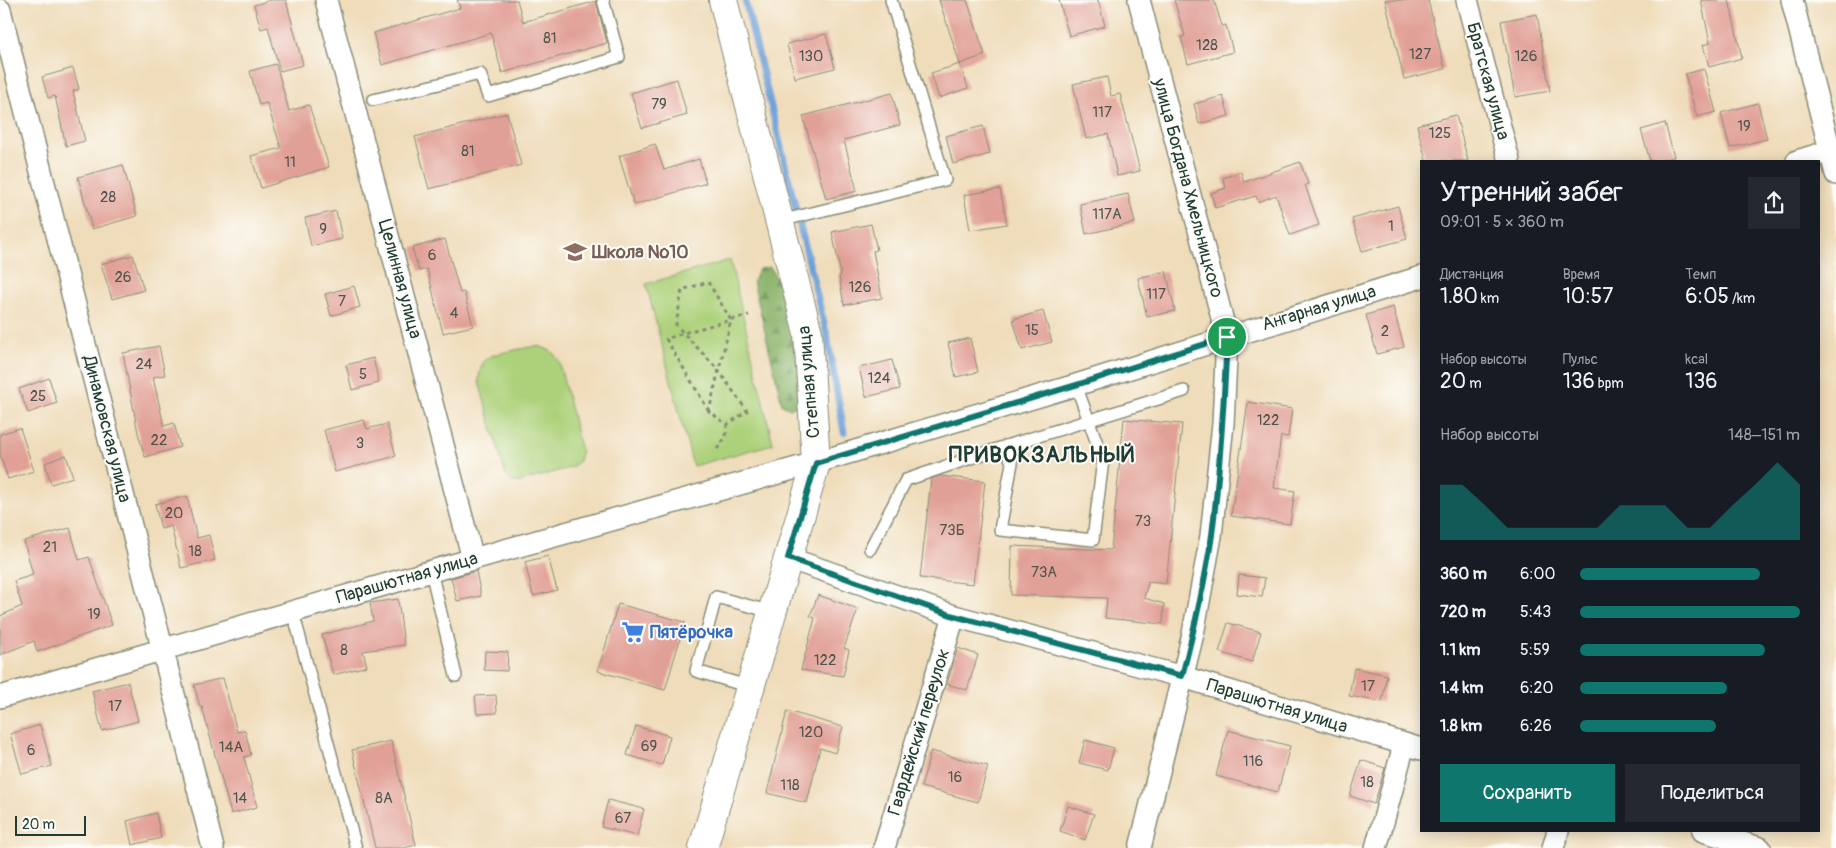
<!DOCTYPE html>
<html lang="ru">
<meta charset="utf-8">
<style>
:root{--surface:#171b24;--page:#242831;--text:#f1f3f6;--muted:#9ea1a6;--accent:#0f766e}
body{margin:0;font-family:Pangolin,sans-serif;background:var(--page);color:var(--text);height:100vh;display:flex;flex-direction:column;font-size:19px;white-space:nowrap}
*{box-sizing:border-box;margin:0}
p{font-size:16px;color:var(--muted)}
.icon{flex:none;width:28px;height:28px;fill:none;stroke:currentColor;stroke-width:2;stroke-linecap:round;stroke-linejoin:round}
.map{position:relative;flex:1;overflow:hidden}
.sheet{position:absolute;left:1420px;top:160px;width:400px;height:672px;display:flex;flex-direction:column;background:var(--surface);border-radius:0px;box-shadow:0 2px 12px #0003}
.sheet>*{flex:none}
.scale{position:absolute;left:15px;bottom:12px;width:71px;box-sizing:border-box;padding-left:5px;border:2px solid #1f3d34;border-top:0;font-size:14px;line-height:18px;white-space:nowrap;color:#1f3d34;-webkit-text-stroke:4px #fdfcf7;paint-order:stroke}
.pin{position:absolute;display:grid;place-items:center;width:42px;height:42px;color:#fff;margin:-21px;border:2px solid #fff;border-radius:50%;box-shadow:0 1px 5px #0007}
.round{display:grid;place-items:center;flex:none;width:52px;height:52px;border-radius:0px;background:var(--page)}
.headline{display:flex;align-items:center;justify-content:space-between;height:85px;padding:0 20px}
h1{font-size:28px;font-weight:600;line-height:38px}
.stats{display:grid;grid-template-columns:repeat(3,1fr);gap:8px;height:85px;padding:5px 20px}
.stats div{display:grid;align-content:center}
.stats b{font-size:21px;font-weight:600}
.stats small{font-size:14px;font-weight:400}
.stats p{font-size:14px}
.chart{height:140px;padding:10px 20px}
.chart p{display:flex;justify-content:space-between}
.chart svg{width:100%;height:90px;margin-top:5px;fill:var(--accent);opacity:.7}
.action{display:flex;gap:10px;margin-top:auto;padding:10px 20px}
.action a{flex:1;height:58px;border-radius:0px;background:var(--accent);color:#fff;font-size:20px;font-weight:600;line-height:58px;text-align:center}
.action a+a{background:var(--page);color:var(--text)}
ul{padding:0 20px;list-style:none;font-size:16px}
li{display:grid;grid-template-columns:80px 60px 1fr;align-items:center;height:38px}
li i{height:12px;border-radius:6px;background:var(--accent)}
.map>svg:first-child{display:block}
.green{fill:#add17a;stroke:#668757}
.forest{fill:url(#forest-firs);stroke:#54784f}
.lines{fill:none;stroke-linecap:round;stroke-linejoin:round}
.stream{stroke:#6a9fd6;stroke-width:7}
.building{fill:#e1a097}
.service-casing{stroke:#878c77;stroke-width:14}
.minor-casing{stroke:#878c77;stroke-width:24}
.tertiary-casing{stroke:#878c77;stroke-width:30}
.path{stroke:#878c77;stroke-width:3;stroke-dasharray:4 4;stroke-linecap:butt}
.service{stroke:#fff;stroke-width:11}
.minor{stroke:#fff;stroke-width:21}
.tertiary{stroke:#fff;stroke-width:28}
.route-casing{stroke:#fff;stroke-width:10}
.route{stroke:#0f766e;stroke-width:6}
.labels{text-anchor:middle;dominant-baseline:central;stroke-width:4;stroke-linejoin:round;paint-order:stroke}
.number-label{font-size:15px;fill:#50564d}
.street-label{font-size:18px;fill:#1f3d34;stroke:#fdfcf7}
.education-label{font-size:18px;font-weight:bold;fill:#785e54;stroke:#fdfcf7;text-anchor:start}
.shop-label{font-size:18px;font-weight:bold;fill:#366cbe;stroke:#fdfcf7;text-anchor:start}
.district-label{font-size:22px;font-weight:bold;letter-spacing:1px;fill:#1f3d34;stroke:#fdfcf7}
</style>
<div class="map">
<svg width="1836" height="848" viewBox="0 0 1836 848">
<defs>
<pattern id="forest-firs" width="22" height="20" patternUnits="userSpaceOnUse" patternTransform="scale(1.25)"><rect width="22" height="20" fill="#8ab36a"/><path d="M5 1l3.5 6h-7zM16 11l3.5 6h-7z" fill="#709358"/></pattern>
</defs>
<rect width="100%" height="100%" fill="#fdfcf7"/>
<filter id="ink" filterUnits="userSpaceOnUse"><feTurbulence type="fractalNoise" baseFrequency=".02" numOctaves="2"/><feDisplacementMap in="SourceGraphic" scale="10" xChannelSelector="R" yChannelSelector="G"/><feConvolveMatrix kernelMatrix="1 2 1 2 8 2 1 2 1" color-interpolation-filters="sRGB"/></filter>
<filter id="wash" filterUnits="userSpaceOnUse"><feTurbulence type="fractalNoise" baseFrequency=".0096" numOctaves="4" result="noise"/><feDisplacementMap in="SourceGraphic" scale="20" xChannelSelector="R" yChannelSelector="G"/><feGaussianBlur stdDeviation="1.12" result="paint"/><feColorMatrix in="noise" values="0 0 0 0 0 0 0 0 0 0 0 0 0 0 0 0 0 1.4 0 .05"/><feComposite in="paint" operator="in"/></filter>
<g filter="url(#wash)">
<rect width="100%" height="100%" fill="#efdcba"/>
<g class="green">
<polygon points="730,260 773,444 693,466 646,284"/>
<path d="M536 346C547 348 555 352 559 362L581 451 579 461 572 467 520 482H512L506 476 479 382C479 373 481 362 489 357 496 353 527 348 536 346Z"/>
</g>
<polygon class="forest" points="770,267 783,288 803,389 797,407 790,408 782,404 753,281 759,269"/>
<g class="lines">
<polyline class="stream" points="745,0 827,336 844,432"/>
</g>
<g id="blocks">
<g class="building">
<polygon points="271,0 286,0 303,65 280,71 268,27 261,29 254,5"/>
<polygon points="457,0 517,0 523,22 596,1 607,43 502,73 491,33 382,65 373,33 460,8"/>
<polygon points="939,0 967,0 985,55 960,64"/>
<polygon points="1059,0 1098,0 1105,26 1069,36"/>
<polygon points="1174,0 1214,0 1222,26 1226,25 1233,52 1188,64 1181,37 1185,36"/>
<polygon points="1385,0 1428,0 1445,69 1404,79"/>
<polygon points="1701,0 1729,0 1742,58 1709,67 1703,45 1710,43"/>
<polygon points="1537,14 1550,91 1515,97 1501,21"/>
<polygon points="826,34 835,68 795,78 787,44"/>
<polygon points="276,64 289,111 309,105 329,167 261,188 251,156 281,148 267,103 259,105 250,71"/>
<polygon points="960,64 968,88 939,98 931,73"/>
<polygon points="73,68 79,89 73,91 85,141 66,146 55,96 48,98 42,77"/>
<polygon points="1704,69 1716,112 1697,117 1685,74"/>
<polygon points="1107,77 1111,96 1120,94 1140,171 1117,176 1108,134 1086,139 1073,84"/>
<polygon points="677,79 687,115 642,128 631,93"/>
<polygon points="892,93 900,125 844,140 857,191 826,199 803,116"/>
<polygon points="1223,96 1229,116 1199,124 1194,104"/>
<polygon points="1758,103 1767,139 1730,148 1721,113"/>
<polygon points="507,113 521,165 429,189 415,137"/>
<polygon points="1456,115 1468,161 1426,161 1417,125"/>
<polygon points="1665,123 1674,157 1658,161 1650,161 1641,130"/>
<polygon points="983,126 990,154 953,164 946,136"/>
<polygon points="655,144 664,170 699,159 706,183 634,205 619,156"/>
<polygon points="1300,162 1308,184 1305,185 1319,225 1290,235 1276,195 1258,202 1256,196 1215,208 1211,193 1226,188 1223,178 1241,172 1244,182"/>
<polygon points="123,165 137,216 92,229 78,177"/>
<polygon points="1000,189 1007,224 970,230 964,195"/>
<polygon points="1128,194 1135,223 1086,234 1080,204"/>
<polygon points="1398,206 1407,239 1362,251 1352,219"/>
<polygon points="336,211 342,239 311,246 305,218"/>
<polygon points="871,224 877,250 873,251 882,298 844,305 839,276 841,275 832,232"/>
<polygon points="445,239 460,293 464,292 473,326 443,333 427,269 419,271 412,248"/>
<polygon points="133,255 144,290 112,299 101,264"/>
<polygon points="1166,271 1175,311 1147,317 1138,278"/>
<polygon points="354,286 360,307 331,316 325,294"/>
<polygon points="1393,307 1404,347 1377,354 1366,315"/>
<polygon points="1043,311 1052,342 1022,350 1013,319"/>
<polygon points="970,338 978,372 956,377 948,343"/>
<polygon points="159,346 165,375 153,377 164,426 174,423 180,447 145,457 138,433 123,353"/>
<polygon points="373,358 379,383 352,390 346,365"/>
<polygon points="892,360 900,389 866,397 859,368"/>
<polygon points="49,378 57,403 28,413 19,389"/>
<polygon points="1248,402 1292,409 1288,437 1281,436 1274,488 1295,491 1290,524 1231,516"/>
<polygon points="1124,419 1182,424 1166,584 1148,582 1144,598 1164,604 1163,624 1105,618 1107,598 1011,595 1012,546 1111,550"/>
<polygon points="364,420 367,429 387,424 396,456 335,472 324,430"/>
<polygon points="20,428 34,471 8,479 0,455 0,434"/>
<polygon points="66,455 73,477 51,484 45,463"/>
<polygon points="940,476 985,481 973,584 920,578 931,479"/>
<polygon points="187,496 197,538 209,535 215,560 181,568 171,526 161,529 155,504"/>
<polygon points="70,528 79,560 89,557 112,625 37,652 34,641 0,655 0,616 22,606 14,581 33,575 24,541"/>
<polygon points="548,556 557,590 533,596 525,562"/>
<polygon points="476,571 481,596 457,601 451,578"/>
<polygon points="1239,575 1265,578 1262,597 1237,594"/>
<polygon points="818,595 858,609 844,648 849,650 843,676 801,670 815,618 810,616"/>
<polygon points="398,599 404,645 363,651 367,666 333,675 322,635 373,621 370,603"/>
<polygon points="618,604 685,622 665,690 598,671"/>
<polygon points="1228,623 1261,632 1252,662 1219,652"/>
<polygon points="958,648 978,655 967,690 947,684"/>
<polygon points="485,651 508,652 507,671 484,670"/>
<polygon points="1354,668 1387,675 1382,702 1349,696"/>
<polygon points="223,678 237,732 245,730 251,755 244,757 257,807 231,814 202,707 200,707 194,685"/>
<polygon points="128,682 138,721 102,731 92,691"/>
<polygon points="496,695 497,713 477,714 475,696"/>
<polygon points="787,711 843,727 835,753 820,748 807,803 767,793"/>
<polygon points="40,725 52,766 22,774 10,734"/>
<polygon points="636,726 670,736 662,765 627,755"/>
<polygon points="1228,730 1290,746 1278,792 1216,776"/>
<polygon points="1085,740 1114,748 1108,770 1079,763"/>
<polygon points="391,741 416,845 404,848 375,848 352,750"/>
<polygon points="931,751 988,766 978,802 921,787"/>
<polygon points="1361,760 1385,768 1374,804 1350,796"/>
<polygon points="608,800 644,809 637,836 601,827"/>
<polygon points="1068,806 1094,814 1085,840 1060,831"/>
<polygon points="156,813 161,838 132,845 127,821"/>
</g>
</g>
</g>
<g filter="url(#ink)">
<use href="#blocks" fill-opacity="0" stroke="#878c77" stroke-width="1"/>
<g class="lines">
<defs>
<g id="service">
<polyline points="373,100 480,74 488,96 619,57 603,0"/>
<polyline points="780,221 945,180 891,0"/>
<polyline points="1006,446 1184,391"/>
<polyline points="870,549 906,480 1006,446 1012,463 1000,530 1093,540 1103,460 1076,385"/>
<polyline points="431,571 456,676"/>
<polyline points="293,612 356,848"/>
<polyline points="750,687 696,671 716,597 772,612"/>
</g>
<g id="minor">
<polyline points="326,0 473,559"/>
<polyline points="1139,0 1227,337 1223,424 1211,536 1193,634 1140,848"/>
<polyline points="1467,0 1509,161"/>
<polyline points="1792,0 1836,174"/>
<polyline points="0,10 213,848"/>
<polyline points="1797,161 1836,149"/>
<polyline points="788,558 954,616 1183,677 1421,749"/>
<polyline points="0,697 473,559 825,460 1076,385 1421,277"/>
<polyline points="1703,831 1760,848"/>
<polyline points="884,848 954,616"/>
<polyline points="1376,848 1404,745"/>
<polyline points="1553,848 1558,831"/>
</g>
<polyline id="tertiary" points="703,848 816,463 808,333 723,0"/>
</defs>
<use href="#service" class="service-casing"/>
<use href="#minor" class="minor-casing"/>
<use href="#tertiary" class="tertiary-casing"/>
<g class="path">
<polyline points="709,411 666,339 683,333 731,320 708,282 682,290 676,325 719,371 747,411 727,425 709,411 731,320 749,315"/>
<polyline points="717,449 726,437 727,425"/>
</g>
<use href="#service" class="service"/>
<use href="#minor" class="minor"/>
<use href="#tertiary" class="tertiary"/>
</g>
</g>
<g class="lines" filter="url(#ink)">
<defs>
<path id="route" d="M1227 337C1224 403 1220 469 1212 535 1205 582 1194 630 1182 676L954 616 788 558 816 463 1076 385Z"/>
</defs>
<use href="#route" class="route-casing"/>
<use href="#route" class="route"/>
</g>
<defs>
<symbol id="school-bare" viewBox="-9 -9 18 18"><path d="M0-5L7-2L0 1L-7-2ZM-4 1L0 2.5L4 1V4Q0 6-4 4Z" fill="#8d6e63" stroke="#fdfcf7" stroke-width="2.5" paint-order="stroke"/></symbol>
<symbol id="supermarket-bare" viewBox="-9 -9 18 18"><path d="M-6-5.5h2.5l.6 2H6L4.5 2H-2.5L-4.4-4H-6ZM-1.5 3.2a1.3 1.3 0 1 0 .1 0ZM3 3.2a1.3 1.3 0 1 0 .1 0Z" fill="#3f7fe0" stroke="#fdfcf7" stroke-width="2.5" paint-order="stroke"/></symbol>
</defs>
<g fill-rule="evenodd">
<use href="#school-bare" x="559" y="236" width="32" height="32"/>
<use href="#supermarket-bare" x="617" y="616" width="32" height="32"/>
</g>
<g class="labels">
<g class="number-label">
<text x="550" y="38">81</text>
<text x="1207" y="45">128</text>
<text x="1420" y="54">127</text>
<text x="811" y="56">130</text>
<text x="1526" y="56">126</text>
<text x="659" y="104">79</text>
<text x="1102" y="112">117</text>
<text x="1744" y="126">19</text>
<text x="1440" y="133">125</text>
<text x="468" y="151">81</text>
<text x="290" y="162">11</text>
<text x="108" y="197">28</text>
<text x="1107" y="214">117А</text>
<text x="1391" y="226">1</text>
<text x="323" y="229">9</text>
<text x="432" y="255">6</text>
<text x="123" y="277">26</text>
<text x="860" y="287">126</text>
<text x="1156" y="294">117</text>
<text x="342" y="301">7</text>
<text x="454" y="313">4</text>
<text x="1032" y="330">15</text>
<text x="1385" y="331">2</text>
<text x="144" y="364">24</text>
<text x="363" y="374">5</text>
<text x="879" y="378">124</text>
<text x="38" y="396">25</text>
<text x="1268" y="420">122</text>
<text x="159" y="440">22</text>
<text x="360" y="443">3</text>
<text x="174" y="513">20</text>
<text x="1143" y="521">73</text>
<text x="952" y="530">73Б</text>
<text x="50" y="547">21</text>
<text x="195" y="551">18</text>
<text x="1044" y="572">73А</text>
<text x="94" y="614">19</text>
<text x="344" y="650">8</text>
<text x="825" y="660">122</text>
<text x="1368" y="686">17</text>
<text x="115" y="706">17</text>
<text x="811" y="732">120</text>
<text x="649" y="746">69</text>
<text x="231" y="747">14А</text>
<text x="31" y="750">6</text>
<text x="1253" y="761">116</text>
<text x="955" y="777">16</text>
<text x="1367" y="782">18</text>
<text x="790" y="785">118</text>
<text x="240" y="798">14</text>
<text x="384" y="798">8А</text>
<text x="623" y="818">67</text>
</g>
<g class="street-label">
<text transform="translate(1488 81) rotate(75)">Братская улица</text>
<text transform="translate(1188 188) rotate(75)">улица Богдана Хмельницкого</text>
<text transform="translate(400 279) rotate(75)">Целинная улица</text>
<text transform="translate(1319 308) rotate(-17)">Ангарная улица</text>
<text transform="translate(809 382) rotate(-95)">Степная улица</text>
<text transform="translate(107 429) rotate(76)">Динамовская улица</text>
<text transform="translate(407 578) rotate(-16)">Парашютная улица</text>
<text transform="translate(1277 706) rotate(17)">Парашютная улица</text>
<text transform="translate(919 732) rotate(-73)">Гвардейский переулок</text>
</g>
<g class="education-label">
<text x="592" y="252">Школа №10</text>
</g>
<g class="shop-label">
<text x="650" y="632">Пятёрочка</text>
</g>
<g class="district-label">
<text x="1042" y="455">ПРИВОКЗАЛЬНЫЙ</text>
</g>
</g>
</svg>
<div class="scale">20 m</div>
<div class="pin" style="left:1227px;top:337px;background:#1e9e55"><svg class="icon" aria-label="arrive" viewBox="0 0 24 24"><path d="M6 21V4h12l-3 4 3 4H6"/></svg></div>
<section class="sheet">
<div class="headline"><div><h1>Утренний забег</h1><p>09:01 · 5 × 360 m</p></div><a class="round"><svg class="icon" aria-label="share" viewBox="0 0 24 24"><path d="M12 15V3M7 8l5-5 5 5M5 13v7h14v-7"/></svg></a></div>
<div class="stats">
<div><p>Дистанция</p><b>1.80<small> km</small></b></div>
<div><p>Время</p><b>10:57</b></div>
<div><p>Темп</p><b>6:05<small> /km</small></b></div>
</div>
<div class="stats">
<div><p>Набор высоты</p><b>20<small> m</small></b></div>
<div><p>Пульс</p><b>136<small> bpm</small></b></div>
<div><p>kcal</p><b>136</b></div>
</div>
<div class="chart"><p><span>Набор высоты</span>148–151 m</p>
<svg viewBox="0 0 160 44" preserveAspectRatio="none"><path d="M0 44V17L10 17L20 27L30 38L40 38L50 38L60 38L70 38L80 27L90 27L100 27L110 38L120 38L130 27L140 17L150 6L160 17V44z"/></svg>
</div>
<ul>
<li><b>360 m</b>6:00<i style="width:82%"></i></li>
<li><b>720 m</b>5:43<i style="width:100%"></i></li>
<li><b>1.1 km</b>5:59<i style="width:84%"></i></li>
<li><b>1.4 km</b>6:20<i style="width:67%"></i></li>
<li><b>1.8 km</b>6:26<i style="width:62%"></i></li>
</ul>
<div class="action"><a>Сохранить</a><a>Поделиться</a></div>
</section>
</div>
